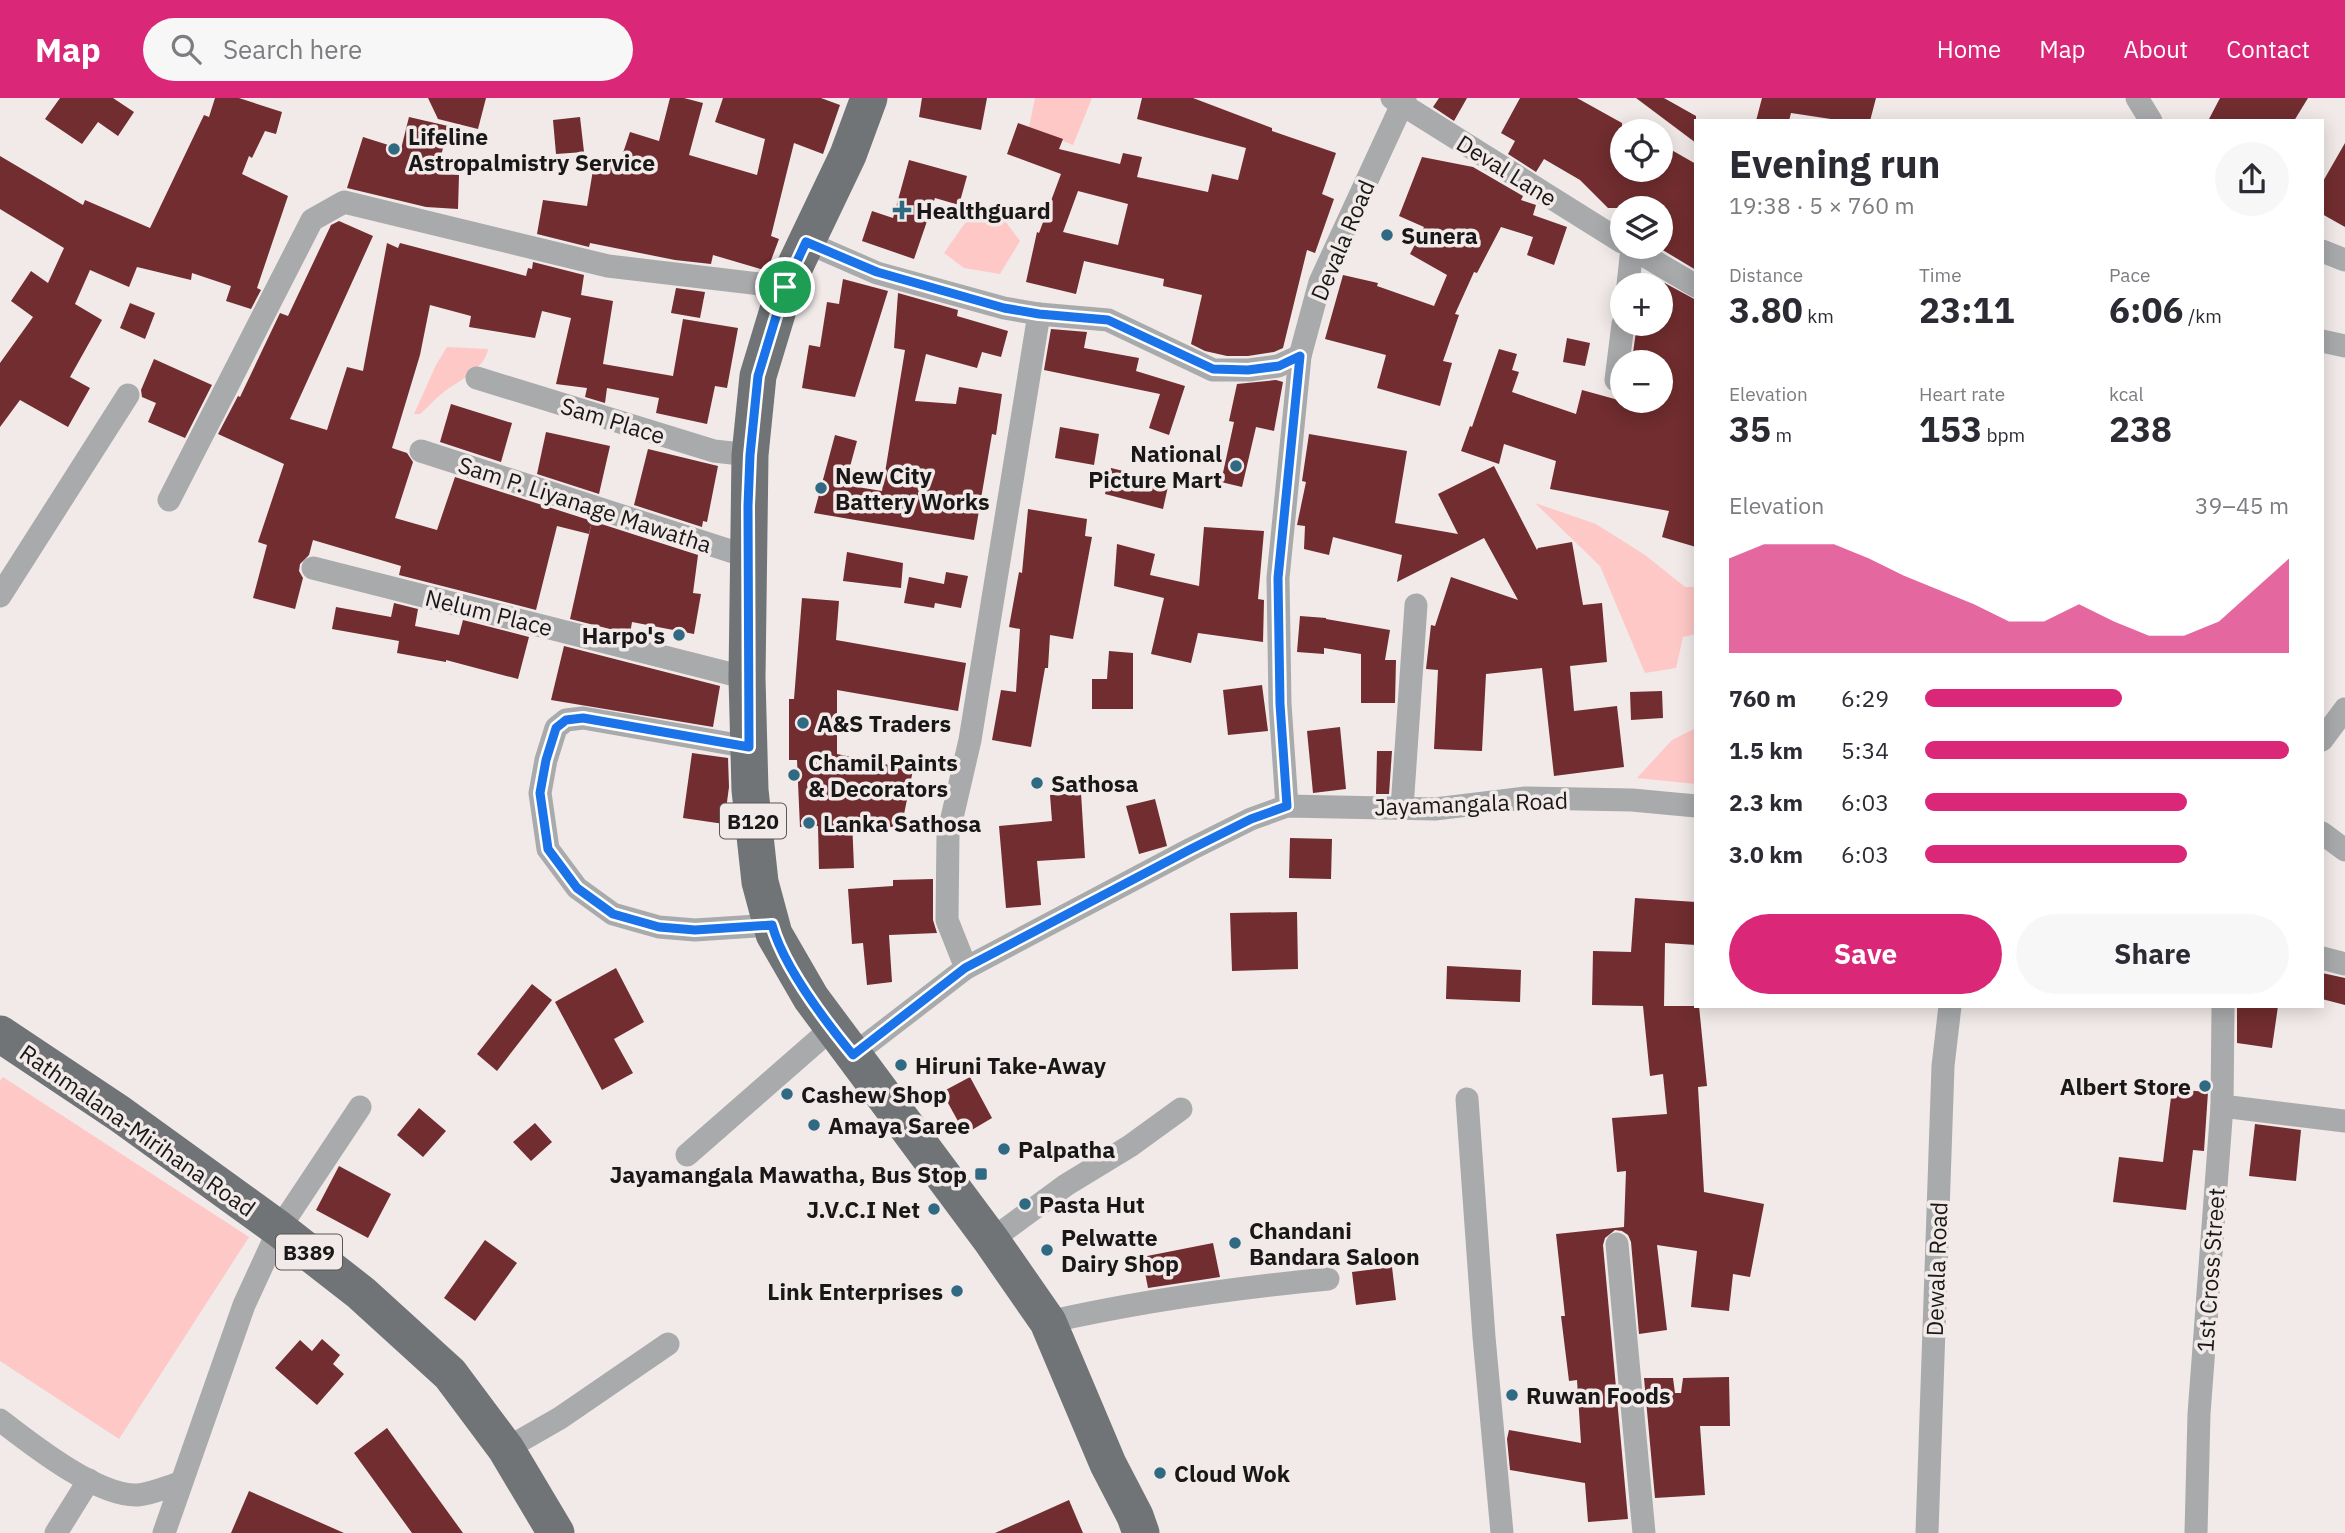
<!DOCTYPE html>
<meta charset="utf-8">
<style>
:root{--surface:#fff;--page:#f7f7f7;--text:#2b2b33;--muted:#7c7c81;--accent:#db2777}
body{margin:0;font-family:"IBM Plex Sans",sans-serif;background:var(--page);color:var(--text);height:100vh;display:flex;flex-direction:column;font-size:26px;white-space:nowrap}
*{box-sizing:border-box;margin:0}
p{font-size:23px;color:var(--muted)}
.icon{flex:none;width:38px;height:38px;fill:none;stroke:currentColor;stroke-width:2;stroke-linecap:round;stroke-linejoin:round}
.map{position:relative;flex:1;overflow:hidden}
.drawer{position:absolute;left:1694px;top:21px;width:630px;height:889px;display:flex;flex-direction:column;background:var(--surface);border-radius:0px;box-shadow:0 4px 18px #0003}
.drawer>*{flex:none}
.tools{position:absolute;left:1610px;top:21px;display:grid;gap:14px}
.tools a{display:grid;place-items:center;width:63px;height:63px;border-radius:50%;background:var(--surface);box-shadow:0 4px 18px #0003;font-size:35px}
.pin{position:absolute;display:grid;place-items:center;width:60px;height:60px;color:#fff;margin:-30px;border:4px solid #fff;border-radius:50%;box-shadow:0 2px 7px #0007}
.round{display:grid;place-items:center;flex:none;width:74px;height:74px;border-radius:37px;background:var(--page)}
.headline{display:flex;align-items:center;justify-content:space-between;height:119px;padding:0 35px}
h1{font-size:38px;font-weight:700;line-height:52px}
.stats{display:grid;grid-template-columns:repeat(3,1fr);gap:10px;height:119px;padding:7px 35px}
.stats div{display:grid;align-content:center}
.stats b{font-size:35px;font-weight:700}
.stats small{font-size:19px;font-weight:400}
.stats p{font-size:19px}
.chart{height:196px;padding:14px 35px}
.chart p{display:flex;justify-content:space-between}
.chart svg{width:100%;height:126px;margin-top:7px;fill:var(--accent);opacity:.7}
.button{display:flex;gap:14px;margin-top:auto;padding:14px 35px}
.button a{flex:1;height:80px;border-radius:42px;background:var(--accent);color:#fff;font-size:28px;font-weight:700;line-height:80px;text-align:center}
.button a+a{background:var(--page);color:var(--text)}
ul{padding:0 35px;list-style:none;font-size:23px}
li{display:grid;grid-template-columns:112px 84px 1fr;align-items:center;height:52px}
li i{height:18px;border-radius:9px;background:var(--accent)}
header{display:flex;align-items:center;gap:42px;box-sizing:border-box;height:98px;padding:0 35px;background:var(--accent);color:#fff}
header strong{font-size:33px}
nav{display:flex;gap:38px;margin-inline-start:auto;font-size:24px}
.search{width:490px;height:63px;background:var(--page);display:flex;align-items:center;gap:18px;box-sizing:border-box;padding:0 24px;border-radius:38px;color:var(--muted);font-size:26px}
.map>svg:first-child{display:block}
.green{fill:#fec8c6}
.building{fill:#712d2f;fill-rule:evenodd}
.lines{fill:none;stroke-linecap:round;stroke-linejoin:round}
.minor{stroke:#a8aaac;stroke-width:23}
.primary{stroke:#707476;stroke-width:37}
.route-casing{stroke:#fff;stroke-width:14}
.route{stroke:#1a73e8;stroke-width:9}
.poi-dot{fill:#2f6982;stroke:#f1eae9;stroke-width:2.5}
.labels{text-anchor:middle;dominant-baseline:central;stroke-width:7;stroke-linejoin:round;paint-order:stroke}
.shield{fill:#f1eae9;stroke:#5a5656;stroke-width:2}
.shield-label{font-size:21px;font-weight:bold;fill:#191717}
.poi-label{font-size:23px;font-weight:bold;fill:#191717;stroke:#f1eae9;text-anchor:start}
.street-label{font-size:23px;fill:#191717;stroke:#f1eae9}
</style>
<header>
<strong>Map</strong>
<div class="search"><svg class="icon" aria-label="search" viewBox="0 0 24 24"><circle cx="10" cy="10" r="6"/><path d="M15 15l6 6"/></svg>Search here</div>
<nav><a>Home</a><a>Map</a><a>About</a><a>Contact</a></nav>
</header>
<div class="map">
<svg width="2345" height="1435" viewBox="0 0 2345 1435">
<rect width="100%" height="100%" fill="#f1eae9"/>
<g class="green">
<polygon points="1035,0 1092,0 1073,47 1029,29"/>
<polygon points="997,112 1020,143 1000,176 964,170 944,155 965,125"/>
<path d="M447 249 488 251C486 269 458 284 445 293 436 300 428 309 420 316H414L436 267Z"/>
<polygon points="1535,405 1596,426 1645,457 1685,489 1696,489 1696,536 1683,539 1676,570 1645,575 1600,468"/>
<polygon points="1696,630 1696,686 1637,680 1672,642"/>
<polygon points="3,979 249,1139 119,1341 0,1263 0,983"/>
</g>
<g class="building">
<polygon points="60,0 113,0 134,14 118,38 98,24 82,46 45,21"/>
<polygon points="215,0 239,0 282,14 276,36 265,33 252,60 249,58 242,76 288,98 257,190 261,192 251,211 226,203 231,188 192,175 191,182 137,169 129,189 90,172 75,206 102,222 70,279 90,290 68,329 20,302 0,329 0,265 33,219 11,203 31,173 48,185 64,150 0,111 0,58 83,107 85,102 150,130 204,17 209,19"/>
<polygon points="428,0 486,0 478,31 438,21"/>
<polygon points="670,0 684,0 703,5 689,57 757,77 765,41 715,24 723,0 821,0 840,7 823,56 794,45 771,138 779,141 767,173 713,157 711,166 675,162 590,145 589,149 537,136 543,102 587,108 595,60 620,64 630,34 659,43"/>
<polygon points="922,0 987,0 981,32 919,19"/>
<path d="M1142 0H1193L1272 30V33L1336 55 1322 96 1334 101 1315 155 1307 152 1283 250 1274 254 1248 258H1227L1205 253 1191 246 1202 197 1163 188 1164 181 1084 163 1076 196 1026 184 1037 134 1039 135 1061 76 1007 56 1018 25 1063 41 1059 51 1120 66 1123 55 1142 59 1137 79 1208 94 1212 76 1238 82 1246 50 1137 21ZM1078 93 1128 106 1118 147 1063 134Z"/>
<polygon points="1439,0 1467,0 1454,23 1433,9"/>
<polygon points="1520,0 1577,0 1622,25 1622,72 1661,72 1661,46 1696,66 1696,172 1661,151 1661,110 1608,110 1580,82 1544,61 1536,74 1508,56 1515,43 1501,35"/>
<polygon points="1636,0 1664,0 1696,18 1696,45"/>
<polygon points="1762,0 1876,0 1870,23 1844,23 1791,15 1789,23 1756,23"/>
<polygon points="2220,0 2308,0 2294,23 2208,23"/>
<polygon points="409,19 448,28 437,76 459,77 458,111 426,109 347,90 363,39 401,51"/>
<polygon points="580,19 584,54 556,56 553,22"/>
<polygon points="2345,45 2345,129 2322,116 2322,85"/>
<polygon points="1422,59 1473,69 1523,98 1521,102 1536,107 1533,117 1567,129 1554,167 1527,157 1533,139 1501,129 1477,175 1474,174 1455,216 1459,217 1443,263 1452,265 1440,308 1377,290 1386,257 1325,241 1343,177 1378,185 1377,188 1434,208 1447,177 1410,156 1424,129 1399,118"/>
<polygon points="909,62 967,78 959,107 935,100 914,161 862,143 872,113 893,120"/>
<polygon points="339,123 373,138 290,321 327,332 347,269 363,273 387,145 398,150 400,145 526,178 528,170 532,171 533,164 584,177 581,197 613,203 603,266 673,278 683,221 738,230 727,290 715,288 707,326 656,315 659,300 607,290 605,305 585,299 587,290 556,286 571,220 542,213 535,240 469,229 471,218 430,207 420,257 392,350 407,355 413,364 395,420 437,432 455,379 592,423 589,436 557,428 536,512 399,477 401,468 313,442 309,457 300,466 299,473 303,480 295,511 253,500 267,447 258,444 284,366 218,336 238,298 240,299 280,215 288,218 331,127"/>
<polygon points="843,181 888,193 855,299 802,290 809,247 820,249 827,204 839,206"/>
<polygon points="1661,183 1696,202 1696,449 1662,439 1669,413 1550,391 1556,363 1504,346 1499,366 1461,353 1470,328 1472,329 1499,251 1517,256 1512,272 1519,274 1512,294 1576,316 1582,292 1622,303 1661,303 1661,264 1651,264 1652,259 1633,255 1637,226 1661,226"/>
<polygon points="676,190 705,194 700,220 671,215"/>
<polygon points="898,195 958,212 957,218 1008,233 1001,259 982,254 977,270 926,256 915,303 956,306 959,289 1002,296 996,337 992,336 974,442 814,415 835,337 857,343 845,387 882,393 905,252 894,250"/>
<polygon points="130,205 155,215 145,241 120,230"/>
<polygon points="1051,231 1087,234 1084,250 1139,260 1136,273 1185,288 1169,337 1149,330 1160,296 1044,272"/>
<polygon points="1567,240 1590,245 1585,268 1563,264"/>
<polygon points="154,261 212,287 185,340 148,324 156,305 142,299 141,292"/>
<polygon points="1276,282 1283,284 1274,333 1256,329 1242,389 1221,384 1234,324 1229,323 1237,286"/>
<polygon points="451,306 512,325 501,364 440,344"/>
<polygon points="1060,329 1099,336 1094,367 1055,360"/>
<polygon points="546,334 610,348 599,396 537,376"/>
<polygon points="1309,336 1407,353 1395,425 1458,436 1438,396 1494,368 1537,452 1538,450 1572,444 1583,507 1602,505 1607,564 1570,568 1574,613 1617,608 1624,669 1554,678 1542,570 1486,576 1482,653 1434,651 1438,572 1426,571 1431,527 1435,528 1451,479 1518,502 1484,440 1397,484 1402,457 1333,439 1329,457 1304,451 1305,428 1297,427 1306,384 1302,383"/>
<polygon points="648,351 718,368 707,424 703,423 702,429 634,407"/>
<polygon points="1111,370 1169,384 1163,411 1105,396"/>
<polygon points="1028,411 1087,421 1085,438 1092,439 1073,541 1050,537 1048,570 1045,570 1031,649 992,642 1001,592 1016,594 1020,531 1009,529 1019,474 1022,475"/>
<polygon points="592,423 698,457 693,495 701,496 694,536 632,524 630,536 570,521"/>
<polygon points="1204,429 1264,433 1258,501 1264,502 1263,544 1198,535 1191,565 1151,556 1164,500 1114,488 1117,446 1155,456 1150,477 1199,488"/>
<polygon points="847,454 903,465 901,490 843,483"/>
<polygon points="946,474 968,478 961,510 935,505 934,510 904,505 909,479 944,486"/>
<polygon points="802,500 839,503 836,542 966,565 958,613 837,592 837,656 913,672 901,731 852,721 854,770 819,771 818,728 800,729 797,662 789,662 789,601 794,601"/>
<polygon points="394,505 418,511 415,528 459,537 463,522 529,539 518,581 446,562 446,564 397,555 399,543 332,531 336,509 391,519"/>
<polygon points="1300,518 1326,520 1326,521 1390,532 1385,562 1396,562 1395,605 1361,605 1361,556 1324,550 1324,556 1297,554"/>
<polygon points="564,548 720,588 713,629 551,602"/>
<polygon points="1109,553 1133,555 1133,611 1092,611 1092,581 1107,581"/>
<polygon points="1262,587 1268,633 1228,637 1223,592"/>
<polygon points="1662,593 1663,620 1631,622 1630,594"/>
<polygon points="1340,629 1346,691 1313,695 1307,633"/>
<polygon points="1377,653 1392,653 1389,696 1376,696"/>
<polygon points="692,655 728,660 729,689 724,726 683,720"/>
<polygon points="1081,695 1085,760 1037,763 1041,807 1006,810 999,728 1052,723 1050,697"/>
<polygon points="1155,701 1167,748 1139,756 1126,708"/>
<polygon points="1290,740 1332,741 1331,781 1289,780"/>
<polygon points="933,781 933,822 937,835 889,837 892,884 867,887 863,845 852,846 848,791 893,788 893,782"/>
<polygon points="1635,800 1696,804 1696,847 1665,845 1664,908 1699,908 1707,988 1698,989 1704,1094 1764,1106 1750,1179 1733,1176 1729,1213 1691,1209 1697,1153 1657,1147 1667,1232 1639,1236 1631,1144 1628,1137 1622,1133 1615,1132 1605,1140 1603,1147 1628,1421 1588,1424 1585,1385 1510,1372 1507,1341 1509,1332 1581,1345 1577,1282 1569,1283 1561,1218 1565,1218 1556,1136 1624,1129 1626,1073 1617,1074 1612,1020 1667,1016 1663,976 1650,978 1643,908 1592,907 1593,853 1631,854"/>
<polygon points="1297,814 1298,871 1232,873 1230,815"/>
<polygon points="1447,868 1521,872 1520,904 1446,901"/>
<polygon points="616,870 644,924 614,941 633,975 602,992 555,904"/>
<polygon points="2322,875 2345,880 2345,907 2322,901"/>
<polygon points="532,886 552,902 497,973 477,956"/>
<polygon points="2237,908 2278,908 2272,950 2237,945"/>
<polygon points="970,979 992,1020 965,1036 942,994"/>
<polygon points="2172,991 2208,994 2204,1053 2193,1052 2186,1112 2113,1104 2119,1059 2163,1064"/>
<polygon points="419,1010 446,1033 423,1059 397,1037"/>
<polygon points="535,1025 552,1044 531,1063 513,1044"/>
<polygon points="2255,1026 2301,1032 2296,1083 2249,1078"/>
<polygon points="339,1068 391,1096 368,1140 316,1112"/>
<polygon points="485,1142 517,1165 475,1223 444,1200"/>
<polygon points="1213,1145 1220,1179 1148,1190 1142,1159"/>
<polygon points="1392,1169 1396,1202 1356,1207 1352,1174"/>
<polygon points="322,1241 340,1257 333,1266 344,1276 317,1307 275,1270 300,1242 312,1253"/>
<polygon points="1729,1279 1730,1328 1700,1328 1705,1397 1655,1400 1644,1280 1673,1280 1675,1295 1681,1295 1683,1280"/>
<polygon points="387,1330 463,1435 412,1435 354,1355"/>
<polygon points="249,1393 344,1435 231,1435"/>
<polygon points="1069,1402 1083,1435 995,1435"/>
</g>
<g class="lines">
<g class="minor">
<polyline points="1392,0 1622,144"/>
<polyline points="2137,0 2151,23"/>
<polyline points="806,144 877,175 1004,210 1039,216 1108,222 1213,272 1249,272 1278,268 1300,258"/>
<polyline points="1630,149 1696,188"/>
<polyline points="2322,153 2345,162"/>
<polyline points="1628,187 1632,150"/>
<polyline points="2322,243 2345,248"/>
<polyline points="477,280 714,353 750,357"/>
<polyline points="1616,282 1623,226"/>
<polyline points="421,353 749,459"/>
<polyline points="169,402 312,122 344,104 608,168 785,189"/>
<polyline points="313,470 747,580"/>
<polyline points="0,498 128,297"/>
<polyline points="2322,642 2345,611"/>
<polyline points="749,649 583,620 566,622 556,630 546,662 540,695 548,751 577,790 613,816 659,829 695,832 772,827"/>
<polyline points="1287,708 1280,606 1278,480 1300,258 1320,184 1405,0"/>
<polyline points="1402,710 1416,507"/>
<polyline points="2322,735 2345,752"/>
<polyline points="2322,860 2345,866"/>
<polyline points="966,870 947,822 948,737 970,642 1039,216"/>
<polyline points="853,957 966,870 1191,751 1251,721 1287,708 1435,711 1526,700 1632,702 1696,708"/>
<polyline points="1467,1001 1484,1239 1502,1435"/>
<polyline points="2222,1008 2345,1023"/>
<polyline points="687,1057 831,931"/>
<polyline points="991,1142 1066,1087 1130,1048 1181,1011"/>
<polyline points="1617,1146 1644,1435"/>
<path d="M1048 1224C1141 1203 1233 1190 1328 1181"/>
<path d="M0 1322C31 1346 98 1399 138 1397 151 1396 167 1389 180 1385"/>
<polyline points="506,1351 560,1320 668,1246"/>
<polyline points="56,1435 89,1382"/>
<polyline points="164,1435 244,1207 279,1131 360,1009"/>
<polyline points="1927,1435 1943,968 1950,908"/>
<polyline points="2196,1435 2199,1316 2222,1008 2223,908"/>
</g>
<g class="primary">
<polyline points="869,0 848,57 785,189 758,278 750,357 747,580 750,692 760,784 774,836 811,900 991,1142 1048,1224 1108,1366 1135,1418 1141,1435"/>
<polyline points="0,936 120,1016 279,1131 361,1195 450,1276 506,1351 556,1435"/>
</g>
</g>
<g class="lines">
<defs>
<path id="route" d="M806 144 877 174 1004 210 1039 216 1108 222 1213 271 1248 272 1279 268 1300 258 1278 480 1280 606 1287 708 1251 721 1191 751 965 870 853 957C825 923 784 870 772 827L695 832 659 829 613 816 577 790 548 751 540 695 546 662 556 630 566 622 583 620 749 649 748 408 750 357 758 278 785 189Z"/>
</defs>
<use href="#route" class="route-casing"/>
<use href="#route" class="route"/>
</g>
<g class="poi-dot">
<circle cx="394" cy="51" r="7"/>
<path d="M898.5 101.5h7v7h7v7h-7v7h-7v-7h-7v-7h7z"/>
<circle cx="1387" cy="137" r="7"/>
<circle cx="1236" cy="368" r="7"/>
<circle cx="821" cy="390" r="7"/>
<circle cx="679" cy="537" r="7"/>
<circle cx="803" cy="625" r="7"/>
<circle cx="794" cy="677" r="7"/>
<circle cx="1037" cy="685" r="7"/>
<circle cx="809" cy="725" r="7"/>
<circle cx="901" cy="967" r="7"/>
<circle cx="2205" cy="988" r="7"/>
<circle cx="787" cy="996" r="7"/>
<circle cx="814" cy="1027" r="7"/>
<circle cx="1004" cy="1051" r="7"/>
<rect x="974" y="1069" width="14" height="14" rx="3.5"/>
<circle cx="1025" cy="1106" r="7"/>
<circle cx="934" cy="1111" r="7"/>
<circle cx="1235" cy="1145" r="7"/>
<circle cx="1047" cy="1152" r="7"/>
<circle cx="957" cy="1193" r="7"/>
<circle cx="1512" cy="1297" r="7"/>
<circle cx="1160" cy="1375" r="7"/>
</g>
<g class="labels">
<g class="shield">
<rect x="720" y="705.5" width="66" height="35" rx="5"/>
<rect x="276" y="1136.5" width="66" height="35" rx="5"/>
</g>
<g class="shield-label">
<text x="753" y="723">B120</text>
<text x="309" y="1154">B389</text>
</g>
<g class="poi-label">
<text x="408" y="38">Lifeline<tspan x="408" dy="26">Astropalmistry Service</tspan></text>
<text x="916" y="112">Healthguard</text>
<text x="1401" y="137">Sunera</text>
<text x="1222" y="355" text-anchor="end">National<tspan x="1222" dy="26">Picture Mart</tspan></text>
<text x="835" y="377">New City<tspan x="835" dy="26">Battery Works</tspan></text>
<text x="665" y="537" text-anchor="end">Harpo's</text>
<text x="817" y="625">A&amp;S Traders</text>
<text x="808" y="664">Chamil Paints<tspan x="808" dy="26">&amp; Decorators</tspan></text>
<text x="1051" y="685">Sathosa</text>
<text x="823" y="725">Lanka Sathosa</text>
<text x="915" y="967">Hiruni Take-Away</text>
<text x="2191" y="988" text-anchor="end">Albert Store</text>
<text x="801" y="996">Cashew Shop</text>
<text x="828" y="1027">Amaya Saree</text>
<text x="1018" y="1051">Palpatha</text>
<text x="967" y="1076" text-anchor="end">Jayamangala Mawatha, Bus Stop</text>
<text x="1039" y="1106">Pasta Hut</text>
<text x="920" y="1111" text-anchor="end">J.V.C.I Net</text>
<text x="1249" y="1132">Chandani<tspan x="1249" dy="26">Bandara Saloon</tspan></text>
<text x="1061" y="1139">Pelwatte<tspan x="1061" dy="26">Dairy Shop</tspan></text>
<text x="943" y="1193" text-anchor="end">Link Enterprises</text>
<text x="1526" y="1297">Ruwan Foods</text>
<text x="1174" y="1375">Cloud Wok</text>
</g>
<g class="street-label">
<text transform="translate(1507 72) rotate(32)">Deval Lane</text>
<text transform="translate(1342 142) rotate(-67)">Devala Road</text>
<text transform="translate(613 322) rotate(17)">Sam Place</text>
<text transform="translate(585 406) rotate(18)">Sam P. Liyanage Mawatha</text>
<text transform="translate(489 514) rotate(14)">Nelum Place</text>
<text transform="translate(1471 705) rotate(-2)">Jayamangala Road</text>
<text transform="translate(138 1032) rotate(35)">Rathmalana-Mirihana Road</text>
<text transform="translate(1936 1171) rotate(-88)">Dewala Road</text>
<text transform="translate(2210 1172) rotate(-86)">1st Cross Street</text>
</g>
</g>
</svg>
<div class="tools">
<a><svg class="icon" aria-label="locate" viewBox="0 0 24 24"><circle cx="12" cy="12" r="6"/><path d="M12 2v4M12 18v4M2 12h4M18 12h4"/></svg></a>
<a><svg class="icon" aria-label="layers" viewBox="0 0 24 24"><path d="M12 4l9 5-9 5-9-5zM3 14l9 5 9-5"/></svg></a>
<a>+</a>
<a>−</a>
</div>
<div class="pin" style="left:785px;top:189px;background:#1e9e55"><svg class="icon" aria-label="arrive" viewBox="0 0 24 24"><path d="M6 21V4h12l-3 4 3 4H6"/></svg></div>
<section class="drawer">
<div class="headline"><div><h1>Evening run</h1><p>19:38 · 5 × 760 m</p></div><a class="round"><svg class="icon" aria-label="share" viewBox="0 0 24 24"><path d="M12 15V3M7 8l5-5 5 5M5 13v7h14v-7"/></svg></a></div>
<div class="stats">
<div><p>Distance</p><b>3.80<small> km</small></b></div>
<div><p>Time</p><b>23:11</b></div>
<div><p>Pace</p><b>6:06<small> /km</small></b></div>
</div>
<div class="stats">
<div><p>Elevation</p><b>35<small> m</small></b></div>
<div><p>Heart rate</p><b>153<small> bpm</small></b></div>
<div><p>kcal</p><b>238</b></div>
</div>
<div class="chart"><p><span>Elevation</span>39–45 m</p>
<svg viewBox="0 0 160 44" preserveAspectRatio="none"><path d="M0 44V11L10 6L20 6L30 6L40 11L50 17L60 22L70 27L80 33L90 33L100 27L110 33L120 38L130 38L140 33L150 22L160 11V44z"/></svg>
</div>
<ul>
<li><b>760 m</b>6:29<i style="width:54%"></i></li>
<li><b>1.5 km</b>5:34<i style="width:100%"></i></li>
<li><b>2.3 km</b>6:03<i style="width:72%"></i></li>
<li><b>3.0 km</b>6:03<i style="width:72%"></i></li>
</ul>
<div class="button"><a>Save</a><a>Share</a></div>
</section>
</div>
